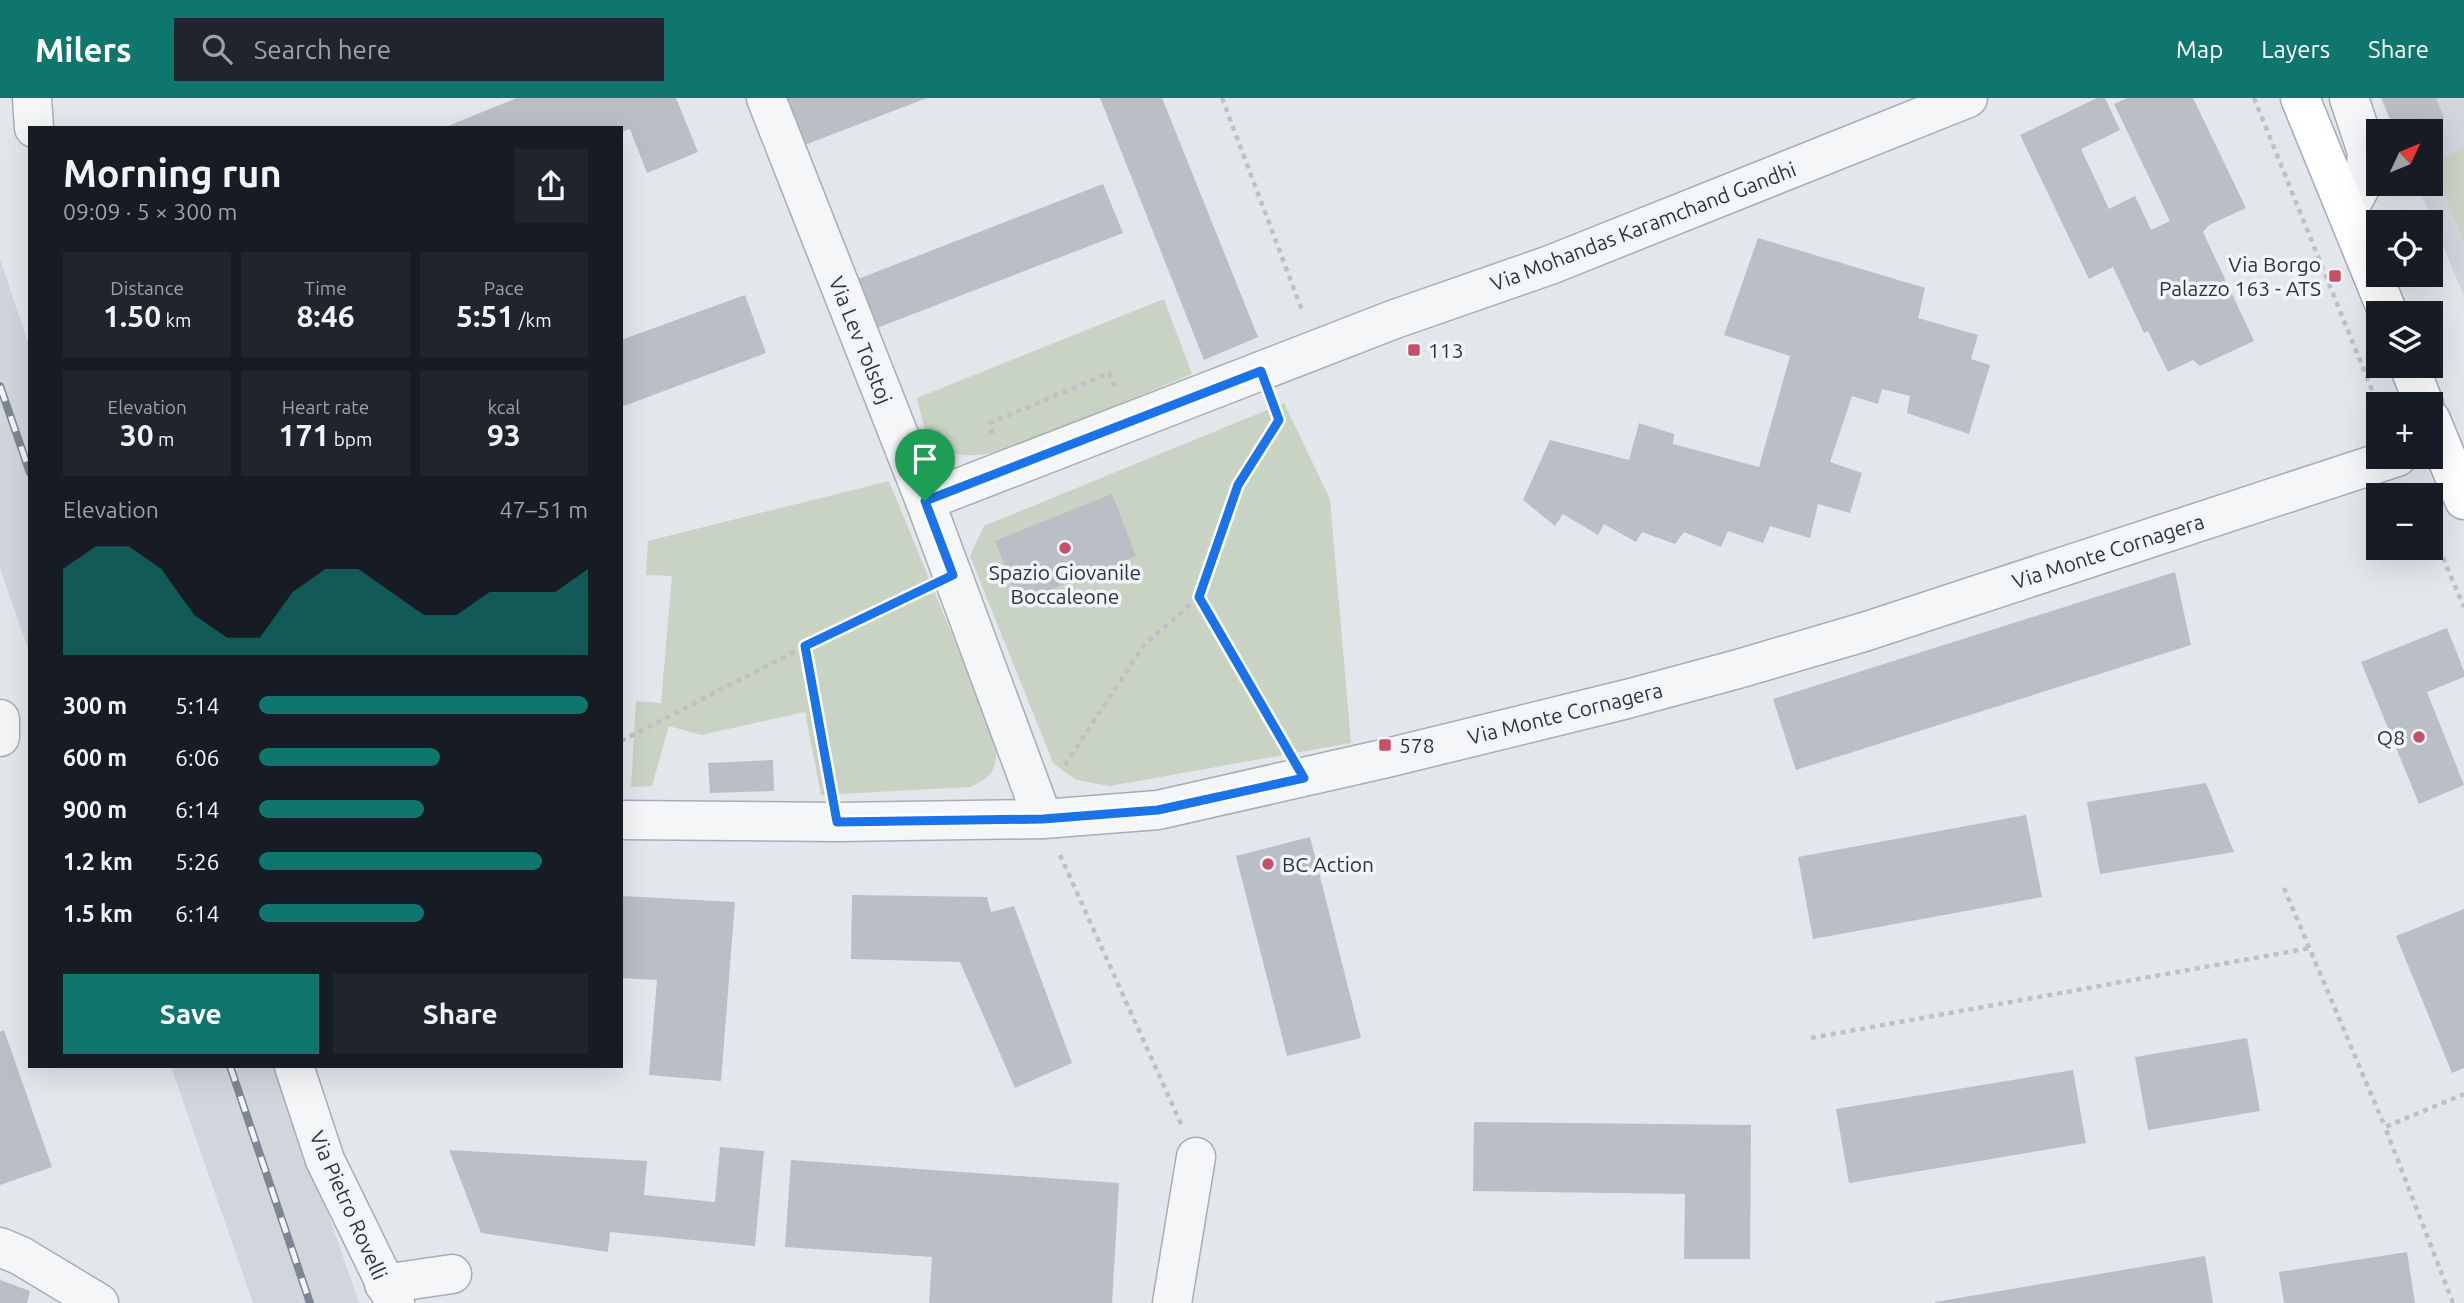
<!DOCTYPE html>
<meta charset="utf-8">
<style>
:root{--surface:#171b24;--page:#20242c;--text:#f1f3f6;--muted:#9ea1a6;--accent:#0f766e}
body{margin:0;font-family:Ubuntu,sans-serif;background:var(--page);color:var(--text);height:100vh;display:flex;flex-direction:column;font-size:26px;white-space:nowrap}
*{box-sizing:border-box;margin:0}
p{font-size:23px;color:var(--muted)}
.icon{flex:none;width:38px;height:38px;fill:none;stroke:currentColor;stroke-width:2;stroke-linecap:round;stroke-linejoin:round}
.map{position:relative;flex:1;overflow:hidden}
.details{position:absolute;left:28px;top:28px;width:595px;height:942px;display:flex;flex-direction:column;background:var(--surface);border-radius:0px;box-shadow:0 7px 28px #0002}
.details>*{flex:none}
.needle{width:46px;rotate:46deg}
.controls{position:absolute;left:2366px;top:21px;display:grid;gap:14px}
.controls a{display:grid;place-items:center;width:77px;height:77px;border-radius:0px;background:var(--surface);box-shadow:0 7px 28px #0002;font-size:35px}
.pin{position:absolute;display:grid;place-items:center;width:60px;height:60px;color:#fff;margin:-72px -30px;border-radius:50% 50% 50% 0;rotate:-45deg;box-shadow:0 0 7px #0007}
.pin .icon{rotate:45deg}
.round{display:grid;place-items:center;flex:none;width:74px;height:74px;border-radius:0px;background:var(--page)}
.overview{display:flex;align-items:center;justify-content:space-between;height:119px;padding:0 35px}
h1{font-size:38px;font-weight:700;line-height:52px}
.metrics{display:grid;grid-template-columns:repeat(3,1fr);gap:10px;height:119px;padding:7px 35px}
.metrics div{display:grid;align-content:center;border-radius:0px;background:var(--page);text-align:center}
.metrics b{font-size:30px;font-weight:700}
.metrics small{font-size:19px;font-weight:400}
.metrics p{font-size:19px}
.chart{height:196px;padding:14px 35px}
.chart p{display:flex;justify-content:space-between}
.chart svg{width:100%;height:126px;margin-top:7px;fill:var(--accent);opacity:.7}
.action{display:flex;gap:14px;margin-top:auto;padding:14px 35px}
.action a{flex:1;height:80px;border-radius:0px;background:var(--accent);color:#fff;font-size:28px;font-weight:700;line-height:80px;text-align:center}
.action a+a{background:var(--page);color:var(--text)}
ul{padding:0 35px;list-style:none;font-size:23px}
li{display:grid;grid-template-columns:112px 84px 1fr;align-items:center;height:52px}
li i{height:18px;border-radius:9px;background:var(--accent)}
header{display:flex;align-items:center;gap:42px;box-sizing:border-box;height:98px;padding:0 35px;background:var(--accent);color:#fff}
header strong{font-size:33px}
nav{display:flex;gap:38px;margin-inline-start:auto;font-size:24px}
.search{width:490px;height:63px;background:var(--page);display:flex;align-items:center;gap:18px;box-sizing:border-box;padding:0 24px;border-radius:0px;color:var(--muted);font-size:26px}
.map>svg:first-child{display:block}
.built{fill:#d1d5dc}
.green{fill:#c9d3c4}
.building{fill:#babfc6}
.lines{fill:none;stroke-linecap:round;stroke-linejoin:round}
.minor-casing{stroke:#a8adb4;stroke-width:41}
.major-casing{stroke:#a3abb5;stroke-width:41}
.path{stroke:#bdc0c5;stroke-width:4.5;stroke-dasharray:5 5;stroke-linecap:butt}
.minor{stroke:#f5f6f8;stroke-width:38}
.major{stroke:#fff;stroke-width:38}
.rail-casing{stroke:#7d8692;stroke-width:8}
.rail{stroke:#f2f5f7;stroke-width:5;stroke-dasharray:16;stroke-linecap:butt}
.route-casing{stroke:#fff;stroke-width:14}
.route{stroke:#1a73e8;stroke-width:9}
.poi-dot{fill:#c55168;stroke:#f2f5f7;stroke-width:2.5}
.labels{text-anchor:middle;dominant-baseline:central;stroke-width:7;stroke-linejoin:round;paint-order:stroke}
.street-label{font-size:21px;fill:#2c3441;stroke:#f2f5f7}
.poi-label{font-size:21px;fill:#2c3441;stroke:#f2f5f7;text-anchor:start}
</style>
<header>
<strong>Milers</strong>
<div class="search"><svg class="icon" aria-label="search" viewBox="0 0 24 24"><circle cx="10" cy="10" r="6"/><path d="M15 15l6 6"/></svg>Search here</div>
<nav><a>Map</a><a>Layers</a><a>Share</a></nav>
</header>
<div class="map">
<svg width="2464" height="1205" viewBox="0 0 2464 1205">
<rect width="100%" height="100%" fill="#e3e6ea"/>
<g class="built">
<polygon points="2380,0 2464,0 2464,198 2417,86 2431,86 2431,33 2395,33"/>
<polygon points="0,161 30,251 30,556 0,470"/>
<polygon points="171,968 277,968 359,1205 253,1205"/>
</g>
<g class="green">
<polygon points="2464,50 2464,143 2431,65"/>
<path d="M1164 201 1192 276 1013 350C984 357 949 367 928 336 922 327 920 310 917 300Z"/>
<polygon points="1284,305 1330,401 1351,645 1110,688 1076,682 1053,665 970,458 984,428"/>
<path d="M889 383 997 646C996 671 994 678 970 689L821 697 805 614 701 637 669 628 652 688 631 689 636 603 661 605 672 478 646 477 648 443Z"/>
</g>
<g class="building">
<polygon points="517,0 676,0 698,54 647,75 630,31 621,34 621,30 443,30"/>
<polygon points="784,0 927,0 802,48"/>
<polygon points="1100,0 1162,0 1258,239 1204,262"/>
<polygon points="2097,0 2105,0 2120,32 2081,51 2109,111 2135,98 2151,132 2170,123 2114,6 2127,0 2193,0 2246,110 2209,127 2203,134 2254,243 2200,268 2193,262 2168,274 2148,233 2144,235 2113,169 2089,181 2020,37"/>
<polygon points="2382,0 2436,0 2444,20 2412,33 2395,33"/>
<polygon points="1103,86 1123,135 877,230 858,181"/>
<polygon points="1758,140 1925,190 1918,220 1978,237 1971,261 1990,267 1969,336 1907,315 1910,298 1882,291 1878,306 1852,298 1830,364 1862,375 1850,415 1818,406 1810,440 1770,428 1763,445 1728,433 1721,449 1684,434 1675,446 1642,434 1636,444 1604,426 1598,437 1563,416 1555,428 1523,402 1550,342 1629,362 1639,325 1674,336 1673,346 1759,369 1790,258 1724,237"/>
<polygon points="745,197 766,255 621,309 621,242"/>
<polygon points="1112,396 1136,458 1019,504 995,443"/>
<polygon points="2175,474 2191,547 1796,672 1773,601"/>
<polygon points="2447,530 2464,573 2464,579 2427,594 2464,687 2419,706 2361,564"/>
<polygon points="773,662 774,693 710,695 708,665"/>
<polygon points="2206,685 2234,754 2100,776 2087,704"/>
<polygon points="2026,717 2042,799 1813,841 1798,759"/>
<polygon points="1310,739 1361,940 1287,958 1236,758"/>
<polygon points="852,797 987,799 991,814 1014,808 1072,965 1015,990 960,864 851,861"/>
<polygon points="621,798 735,804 721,983 649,977 657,882 621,880"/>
<polygon points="2464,811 2464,970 2452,975 2396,838"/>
<polygon points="4,932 52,1069 0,1087 0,934"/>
<polygon points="2247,940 2260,1013 2148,1032 2135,959"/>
<polygon points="2073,972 2086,1045 1849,1085 1836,1011"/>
<polygon points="1474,1024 1751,1027 1750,1161 1684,1161 1685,1096 1473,1093"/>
<polygon points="720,1049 764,1053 755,1148 610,1134 608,1154 481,1135 449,1052 647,1063 644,1097 715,1104"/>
<polygon points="791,1062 1119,1085 1112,1205 929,1205 932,1159 785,1149"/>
<polygon points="2407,1154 2415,1205 2284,1205 2279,1174"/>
<polygon points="2205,1158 2213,1205 1935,1205 1935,1204"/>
<polygon points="0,1182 30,1193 27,1205 0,1205"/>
</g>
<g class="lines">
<defs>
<g id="minor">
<polyline points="32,0 34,30"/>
<polyline points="766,0 925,403 1043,721"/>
<polyline points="2347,114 2365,81 2367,54 2349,0"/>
<polyline points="925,403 1395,221 1550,167 1968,0"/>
<polyline points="0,621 0,639"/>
<polyline points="621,722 837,724 1043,721 1158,712 1387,660 1627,601 1738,571 1864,534 2397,359"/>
<polyline points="294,968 325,1062 395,1205"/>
<polyline points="0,1149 21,1158 99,1205"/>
<polyline points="384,1186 452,1176"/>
<polyline points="1172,1205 1196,1059"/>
</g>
<g id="major">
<polyline points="2300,0 2388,215"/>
<polyline points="2409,268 2424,306"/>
<polyline points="2431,322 2464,402"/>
</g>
</defs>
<use href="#minor" class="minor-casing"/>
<use href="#major" class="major-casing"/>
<g class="path">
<polyline points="1222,0 1303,215"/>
<polyline points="2254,0 2378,307"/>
<polyline points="992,336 990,325 1109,275 1116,290"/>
<polyline points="2431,432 2464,509"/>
<polyline points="1199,499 1283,644"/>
<polyline points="805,548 830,685"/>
<polyline points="621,643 805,548 917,494"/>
<polyline points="1065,667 1144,547 1199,499 1238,387 1279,322 1274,309"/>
<polyline points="1060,757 1181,1026"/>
<polyline points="2284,790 2385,1029"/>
<polyline points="1811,940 2310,850"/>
<polyline points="2453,1205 2385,1029 2464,996"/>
</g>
<use href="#minor" class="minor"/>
<use href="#major" class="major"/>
<defs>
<g id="rail">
<polyline points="0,288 30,375"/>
<polyline points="230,968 310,1205"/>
</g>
</defs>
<use href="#rail" class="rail-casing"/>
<use href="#rail" class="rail"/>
</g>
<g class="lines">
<defs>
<polygon id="route" points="1261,273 1279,322 1238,387 1199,499 1304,680 1158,712 1043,721 837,724 805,548 953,477 925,403"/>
</defs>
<use href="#route" class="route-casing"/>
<use href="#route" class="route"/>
</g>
<g class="poi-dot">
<rect x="2328" y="171" width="14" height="14" rx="3.5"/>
<rect x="1407" y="245" width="14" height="14" rx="3.5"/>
<circle cx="1065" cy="450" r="7"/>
<circle cx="2419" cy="639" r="7"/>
<rect x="1378" y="640" width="14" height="14" rx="3.5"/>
<circle cx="1268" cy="766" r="7"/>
</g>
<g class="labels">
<g class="street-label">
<text transform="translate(1643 128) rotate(-21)">Via Mohandas Karamchand Gandhi</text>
<text transform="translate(861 242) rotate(68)">Via Lev Tolstoj</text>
<text transform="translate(2108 453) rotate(-18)">Via Monte Cornagera</text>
<text transform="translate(1565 615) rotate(-14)">Via Monte Cornagera</text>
<text transform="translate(349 1107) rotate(66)">Via Pietro Rovelli</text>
</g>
<g class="poi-label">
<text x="2321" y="166" text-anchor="end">Via Borgo<tspan x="2321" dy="24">Palazzo 163 - ATS</tspan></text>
<text x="1428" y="252">113</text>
<text x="1065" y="474" text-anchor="middle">Spazio Giovanile<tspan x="1065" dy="24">Boccaleone</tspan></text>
<text x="2405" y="639" text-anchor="end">Q8</text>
<text x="1399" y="647">578</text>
<text x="1282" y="766">BC Action</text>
</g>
</g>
</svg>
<div class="controls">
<a><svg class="needle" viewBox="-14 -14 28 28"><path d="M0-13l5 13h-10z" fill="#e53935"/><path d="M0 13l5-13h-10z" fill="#9ea1a6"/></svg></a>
<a><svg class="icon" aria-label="locate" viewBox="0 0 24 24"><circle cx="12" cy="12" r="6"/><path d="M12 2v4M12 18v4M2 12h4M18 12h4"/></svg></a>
<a><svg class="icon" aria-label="layers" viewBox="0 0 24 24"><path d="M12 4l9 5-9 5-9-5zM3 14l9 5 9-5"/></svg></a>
<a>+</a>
<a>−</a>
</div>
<div class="pin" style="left:925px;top:403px;background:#1e9e55"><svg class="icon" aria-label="arrive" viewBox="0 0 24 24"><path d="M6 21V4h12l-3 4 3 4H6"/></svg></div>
<section class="details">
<div class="overview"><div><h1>Morning run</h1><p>09:09 · 5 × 300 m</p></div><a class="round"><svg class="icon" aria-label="share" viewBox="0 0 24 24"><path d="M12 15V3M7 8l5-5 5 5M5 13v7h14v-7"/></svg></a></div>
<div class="metrics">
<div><p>Distance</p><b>1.50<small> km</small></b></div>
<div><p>Time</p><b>8:46</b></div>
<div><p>Pace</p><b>5:51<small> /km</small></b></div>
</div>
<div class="metrics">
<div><p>Elevation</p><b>30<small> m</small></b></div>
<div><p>Heart rate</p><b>171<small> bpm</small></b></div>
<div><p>kcal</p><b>93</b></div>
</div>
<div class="chart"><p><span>Elevation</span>47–51 m</p>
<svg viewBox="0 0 160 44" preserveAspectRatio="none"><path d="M0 44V14L10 6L20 6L30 14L40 30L50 38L60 38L70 22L80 14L90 14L100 22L110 30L120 30L130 22L140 22L150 22L160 14V44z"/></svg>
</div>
<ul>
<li><b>300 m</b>5:14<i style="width:100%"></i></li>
<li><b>600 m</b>6:06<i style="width:55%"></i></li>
<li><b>900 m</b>6:14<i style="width:50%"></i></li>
<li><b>1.2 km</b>5:26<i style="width:86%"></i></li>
<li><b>1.5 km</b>6:14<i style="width:50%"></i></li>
</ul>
<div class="action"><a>Save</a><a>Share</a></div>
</section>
</div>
